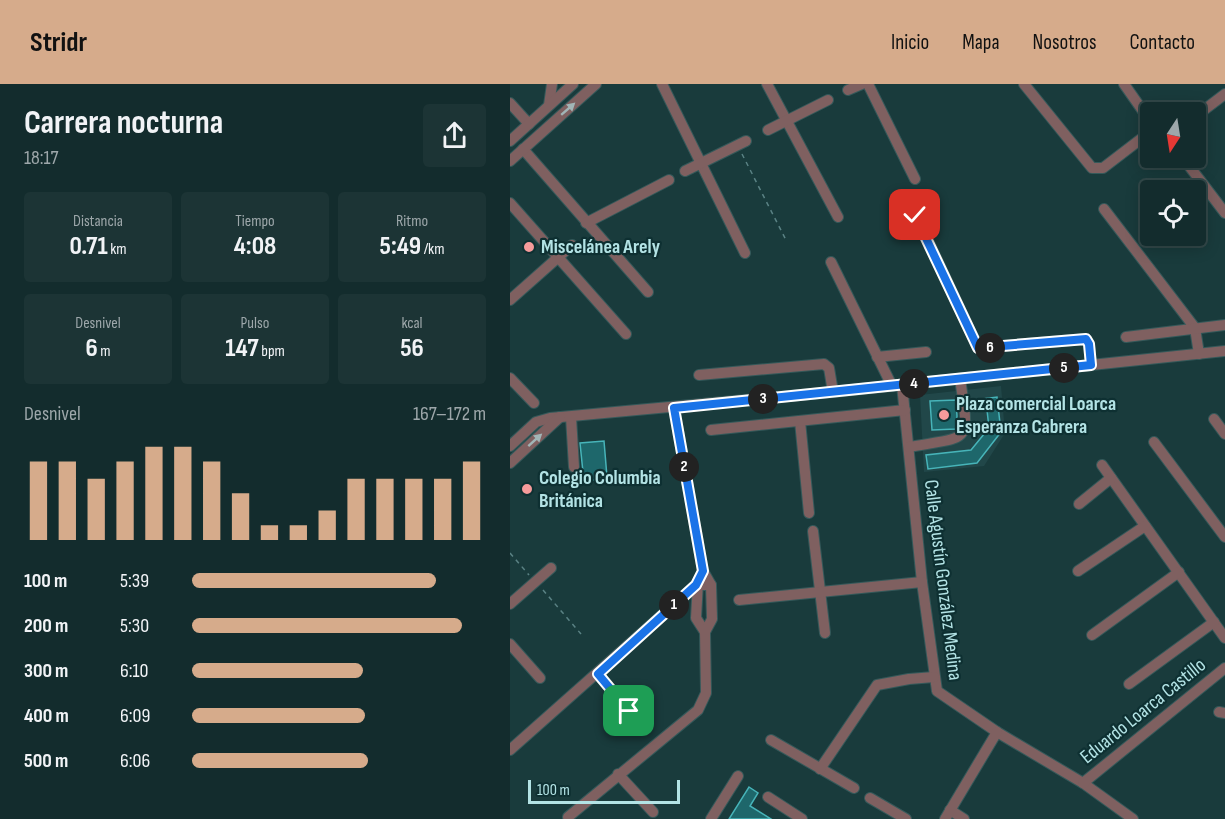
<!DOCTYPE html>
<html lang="es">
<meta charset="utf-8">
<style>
:root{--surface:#132c2d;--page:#1c3435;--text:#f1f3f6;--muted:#9da7aa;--line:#324849;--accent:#d6ab8b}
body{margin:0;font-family:"Sofia Sans Condensed",sans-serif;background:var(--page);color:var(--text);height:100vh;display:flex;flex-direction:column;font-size:22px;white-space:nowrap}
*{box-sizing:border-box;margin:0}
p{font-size:20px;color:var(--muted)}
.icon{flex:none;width:33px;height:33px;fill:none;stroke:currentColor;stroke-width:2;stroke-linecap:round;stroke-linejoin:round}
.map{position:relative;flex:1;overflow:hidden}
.panel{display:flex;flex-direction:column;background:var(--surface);width:510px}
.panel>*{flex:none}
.needle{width:39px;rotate:192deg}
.fabs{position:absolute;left:630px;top:18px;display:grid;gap:12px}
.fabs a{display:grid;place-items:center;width:66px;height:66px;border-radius:6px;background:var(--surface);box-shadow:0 3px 15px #0003,0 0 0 2px var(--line);font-size:30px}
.scale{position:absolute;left:18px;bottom:15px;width:152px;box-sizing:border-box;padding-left:6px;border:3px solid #b3e3e5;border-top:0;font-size:16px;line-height:21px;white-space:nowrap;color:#b3e3e5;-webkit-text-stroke:4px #0e3032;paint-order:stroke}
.pin{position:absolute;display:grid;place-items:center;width:51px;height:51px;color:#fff;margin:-26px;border-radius:12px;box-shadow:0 3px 9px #0006}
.km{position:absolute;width:30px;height:30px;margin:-15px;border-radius:50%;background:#222;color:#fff;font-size:16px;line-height:30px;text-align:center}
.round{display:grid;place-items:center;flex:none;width:63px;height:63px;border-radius:6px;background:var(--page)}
.head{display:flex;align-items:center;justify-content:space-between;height:102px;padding:0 24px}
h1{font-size:33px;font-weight:700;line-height:45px}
.figures{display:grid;grid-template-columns:repeat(3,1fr);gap:9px;height:102px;padding:6px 24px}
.figures div{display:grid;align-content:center;border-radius:6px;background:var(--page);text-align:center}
.figures b{font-size:26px;font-weight:700}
.figures small{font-size:16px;font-weight:400}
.figures p{font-size:16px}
.chart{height:168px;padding:12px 24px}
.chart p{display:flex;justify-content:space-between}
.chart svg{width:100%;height:108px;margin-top:6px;stroke:var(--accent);stroke-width:6}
ul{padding:0 24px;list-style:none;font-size:20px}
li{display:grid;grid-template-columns:96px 72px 1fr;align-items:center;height:45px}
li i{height:15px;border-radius:8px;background:var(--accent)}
header{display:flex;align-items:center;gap:36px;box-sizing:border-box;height:84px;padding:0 30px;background:var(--accent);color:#111}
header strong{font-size:28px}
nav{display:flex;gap:33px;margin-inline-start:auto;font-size:21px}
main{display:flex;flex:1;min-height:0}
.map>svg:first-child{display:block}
.built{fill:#214749}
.building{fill:#1e676b;stroke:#47b4b9;stroke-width:1.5}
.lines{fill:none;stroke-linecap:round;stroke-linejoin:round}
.minor-casing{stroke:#35595a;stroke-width:12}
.path{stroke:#5a8284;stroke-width:1.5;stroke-dasharray:4.5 4.5;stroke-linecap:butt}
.minor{stroke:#7f6060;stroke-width:10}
.oneway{fill:#a1b5b6}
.route-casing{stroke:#fff;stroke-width:12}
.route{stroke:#1a73e8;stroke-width:8}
.poi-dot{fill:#f59b9b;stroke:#0e3032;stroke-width:2}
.labels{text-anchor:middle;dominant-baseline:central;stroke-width:4.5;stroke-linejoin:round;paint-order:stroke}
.poi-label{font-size:20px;font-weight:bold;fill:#b3e3e5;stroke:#0e3032;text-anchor:start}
.street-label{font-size:20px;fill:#b3e3e5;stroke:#0e3032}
</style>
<header>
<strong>Stridr</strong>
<nav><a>Inicio</a><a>Mapa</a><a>Nosotros</a><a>Contacto</a></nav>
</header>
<main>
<section class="panel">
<div class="head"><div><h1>Carrera nocturna</h1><p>18:17</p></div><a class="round"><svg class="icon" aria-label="share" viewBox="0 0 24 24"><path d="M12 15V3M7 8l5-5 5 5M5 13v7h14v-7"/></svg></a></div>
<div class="figures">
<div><p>Distancia</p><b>0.71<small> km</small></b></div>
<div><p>Tiempo</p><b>4:08</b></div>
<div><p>Ritmo</p><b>5:49<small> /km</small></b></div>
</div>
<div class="figures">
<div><p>Desnivel</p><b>6<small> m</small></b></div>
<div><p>Pulso</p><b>147<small> bpm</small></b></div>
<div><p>kcal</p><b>56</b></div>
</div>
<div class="chart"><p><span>Desnivel</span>167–172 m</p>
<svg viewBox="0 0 160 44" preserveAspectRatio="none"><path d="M5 44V12M15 44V12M25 44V19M35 44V12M45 44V6M55 44V6M65 44V12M75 44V25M85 44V38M95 44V38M105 44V32M115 44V19M125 44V19M135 44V19M145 44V19M155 44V12"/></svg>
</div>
<ul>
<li><b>100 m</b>5:39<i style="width:83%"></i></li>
<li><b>200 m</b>5:30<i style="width:92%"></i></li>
<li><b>300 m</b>6:10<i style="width:58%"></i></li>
<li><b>400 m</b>6:09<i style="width:59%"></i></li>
<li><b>500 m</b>6:06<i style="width:60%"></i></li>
</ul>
</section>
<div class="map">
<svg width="715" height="735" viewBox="0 0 715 735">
<rect width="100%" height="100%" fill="#193b3c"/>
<polygon class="built" points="491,302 495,349 474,382 414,388 410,311"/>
<g class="building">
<polygon points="487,313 491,348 467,379 418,385 416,371 461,366 479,344 477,326 466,327 465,316"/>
<polygon points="446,316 447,332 446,345 422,346 420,317"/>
<polygon points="94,357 97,393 74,398 70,359"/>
<polygon points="239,703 248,709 240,722 261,735 219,735"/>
</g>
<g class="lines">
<defs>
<g id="minor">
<polyline points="152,0 235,169"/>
<polyline points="257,0 328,133"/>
<polyline points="358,0 405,95"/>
<polyline points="514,0 582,84 593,84 640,48"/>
<polyline points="614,0 640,37"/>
<polyline points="338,6 352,0"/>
<polyline points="0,19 19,40"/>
<polyline points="39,21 42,0"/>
<polyline points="686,32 715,10"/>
<polyline points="258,46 318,16"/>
<polyline points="0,57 63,0"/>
<polyline points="13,65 138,208"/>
<polyline points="673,74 715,129"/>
<polyline points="0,77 86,0"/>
<polyline points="175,87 236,57"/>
<polyline points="0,119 116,250"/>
<polyline points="594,125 685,244 689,270"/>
<polyline points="406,131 468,264 576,255 579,260 581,281"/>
<polyline points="76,139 159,96"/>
<polyline points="321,178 382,302"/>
<polyline points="0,216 62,161"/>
<polyline points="616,253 715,241"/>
<polyline points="367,273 416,268"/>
<polyline points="189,291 314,280 319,284 323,308"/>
<polyline points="0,294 24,319"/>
<polyline points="392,301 412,498 427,607 487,648 573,699 623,735"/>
<polyline points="61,333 64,383"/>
<polyline points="704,335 715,350"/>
<polyline points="290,337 299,429"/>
<polyline points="201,346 395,326"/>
<polyline points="644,358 715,453"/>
<polyline points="0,362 26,338 40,334 323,308 715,267"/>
<path d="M399 363C461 352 460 361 450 295"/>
<polyline points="0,379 50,333"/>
<polyline points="592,381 715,554"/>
<polyline points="569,420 601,394"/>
<polyline points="303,447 315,549"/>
<polyline points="568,487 635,442"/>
<polyline points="188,498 186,534 195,548"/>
<polyline points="229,516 412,498"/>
<polyline points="0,520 41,484"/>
<polyline points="582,551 669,488"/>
<polyline points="0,560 30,594"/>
<polyline points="88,590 119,627"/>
<polyline points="619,600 704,538"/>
<polyline points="709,628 715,629"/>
<polyline points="261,656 344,704"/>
<polyline points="0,666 186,501 201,501"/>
<polyline points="310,685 367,601 399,595 424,593"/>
<polyline points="108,690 143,728"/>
<polyline points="573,699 715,584"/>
<polyline points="258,713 292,735"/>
<polyline points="360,714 396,735"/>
<polyline points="440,726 454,735"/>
<polyline points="58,733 188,626 196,609 195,548 202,535 201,501 193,487 164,324"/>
<polyline points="201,735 228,692"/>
<polyline points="435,735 487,648"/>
</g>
</defs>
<use href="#minor" class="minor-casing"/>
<g class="path">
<polyline points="232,70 277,158"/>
<polyline points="0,469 19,491"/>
<polyline points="33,506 71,550"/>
</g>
<use href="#minor" class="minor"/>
</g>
<defs><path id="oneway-solid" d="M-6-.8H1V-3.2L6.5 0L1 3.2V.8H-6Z" transform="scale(1.5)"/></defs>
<g class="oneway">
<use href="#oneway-solid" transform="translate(58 25) rotate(-41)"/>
<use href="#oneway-solid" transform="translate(25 356) rotate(-42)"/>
</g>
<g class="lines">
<defs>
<polyline id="route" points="119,627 88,590 186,501 193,487 164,324 581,281 579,260 576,255 468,264 405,131"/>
</defs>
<use href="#route" class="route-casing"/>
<use href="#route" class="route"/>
</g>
<g class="poi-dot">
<circle cx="19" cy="163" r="6"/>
<circle cx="434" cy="331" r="6"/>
<circle cx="17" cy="405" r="6"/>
</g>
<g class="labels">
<g class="poi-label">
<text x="31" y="163">Miscelánea Arely</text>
<text x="446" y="320">Plaza comercial Loarca<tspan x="446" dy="23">Esperanza Cabrera</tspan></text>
<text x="29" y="394">Colegio Columbia<tspan x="29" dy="23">Británica</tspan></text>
</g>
<g class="street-label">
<text transform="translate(433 496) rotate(83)">Calle Agustín González Medina</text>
<text transform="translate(633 627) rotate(-39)">Eduardo Loarca Castillo</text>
</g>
</g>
</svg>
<div class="fabs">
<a><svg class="needle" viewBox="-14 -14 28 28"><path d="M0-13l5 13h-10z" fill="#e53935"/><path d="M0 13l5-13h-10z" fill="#9da7aa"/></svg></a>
<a><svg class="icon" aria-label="locate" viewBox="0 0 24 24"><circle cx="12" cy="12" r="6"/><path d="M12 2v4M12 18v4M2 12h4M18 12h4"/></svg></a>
</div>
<div class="scale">100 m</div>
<div class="pin" style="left:119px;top:627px;background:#1e9e55"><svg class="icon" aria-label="arrive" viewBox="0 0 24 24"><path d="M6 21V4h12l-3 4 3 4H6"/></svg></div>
<div class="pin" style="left:405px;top:131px;background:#d93025"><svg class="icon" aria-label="check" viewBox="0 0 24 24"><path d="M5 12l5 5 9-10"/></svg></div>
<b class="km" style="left:164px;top:521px">1</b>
<b class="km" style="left:174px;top:383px">2</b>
<b class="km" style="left:253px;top:315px">3</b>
<b class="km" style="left:404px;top:300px">4</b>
<b class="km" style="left:554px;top:284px">5</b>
<b class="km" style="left:480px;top:264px">6</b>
</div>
</main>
